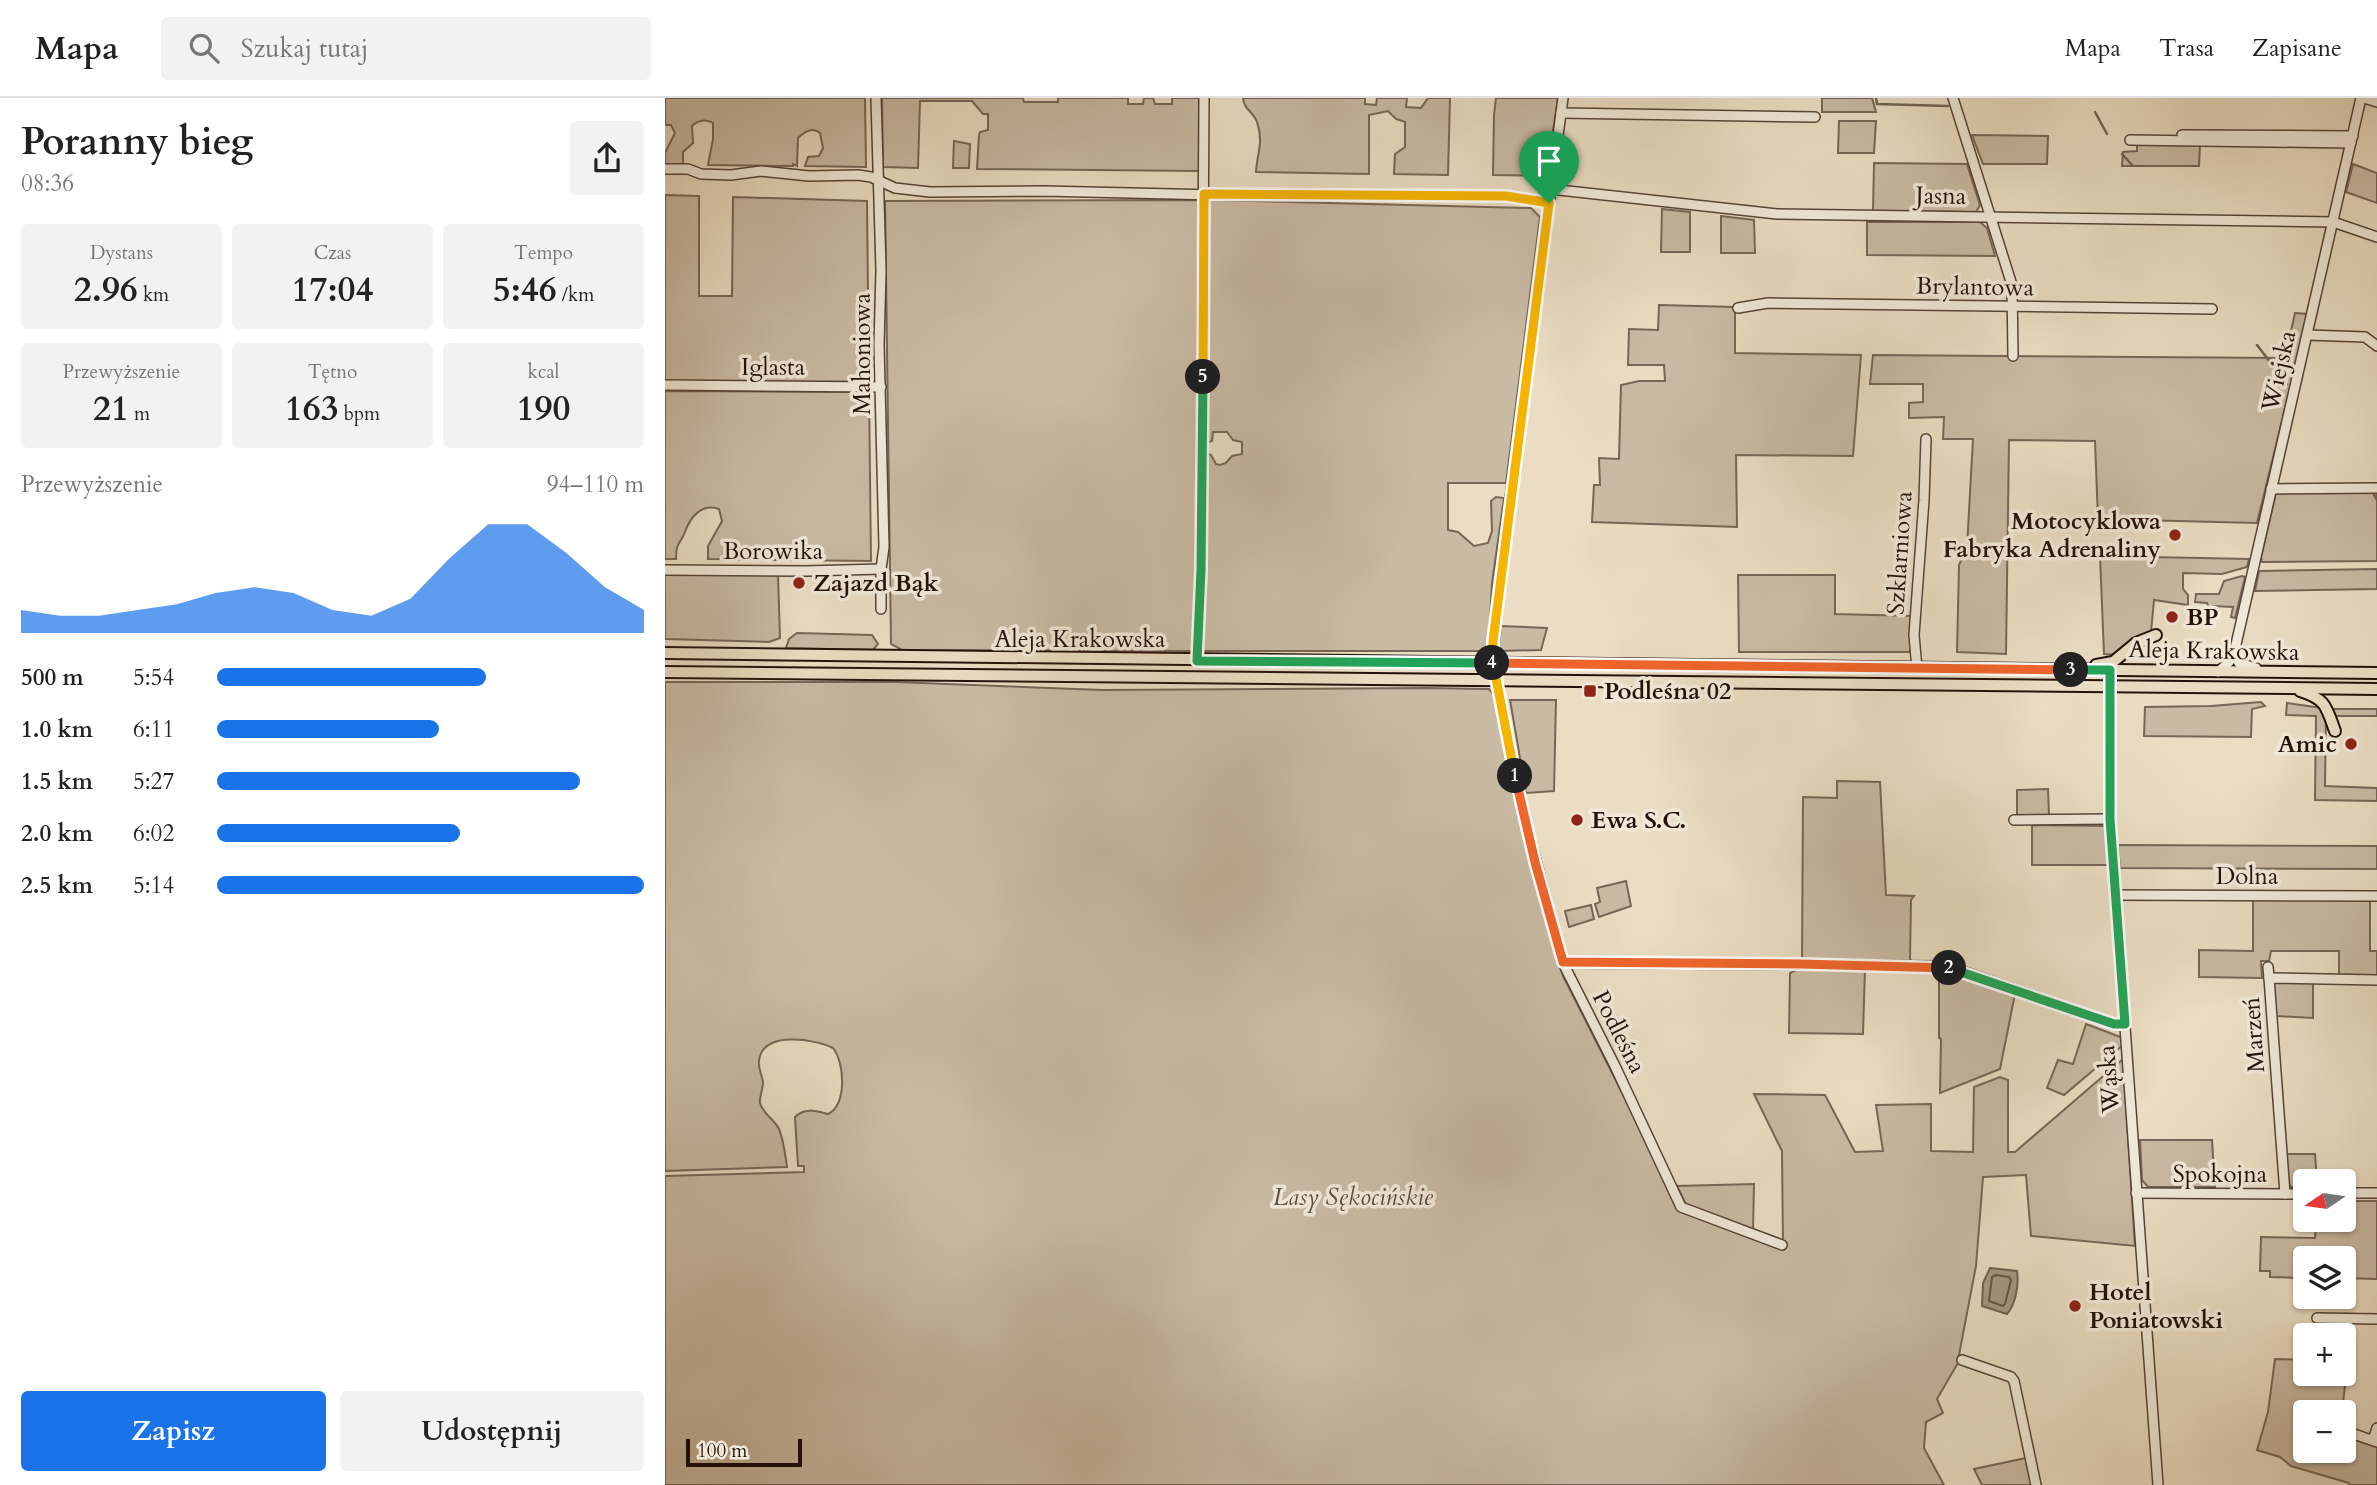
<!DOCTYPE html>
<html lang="pl">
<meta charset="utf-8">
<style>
:root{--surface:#fff;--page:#f2f2f2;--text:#222;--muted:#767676;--line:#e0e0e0;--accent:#1a73e8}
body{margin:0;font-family:Cardo,serif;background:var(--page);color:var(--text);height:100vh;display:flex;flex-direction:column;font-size:26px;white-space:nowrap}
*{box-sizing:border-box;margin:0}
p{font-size:23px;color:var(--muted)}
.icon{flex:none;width:38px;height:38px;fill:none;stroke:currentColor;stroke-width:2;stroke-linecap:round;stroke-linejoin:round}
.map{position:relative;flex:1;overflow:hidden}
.details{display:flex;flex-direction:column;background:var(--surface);width:665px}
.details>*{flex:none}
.needle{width:46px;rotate:257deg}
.fabs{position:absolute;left:1628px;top:1071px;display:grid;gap:14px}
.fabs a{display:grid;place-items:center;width:63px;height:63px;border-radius:7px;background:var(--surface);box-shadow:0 2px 5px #0004;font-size:35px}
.scale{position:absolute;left:21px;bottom:18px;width:116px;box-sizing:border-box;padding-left:7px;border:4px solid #25110a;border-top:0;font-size:19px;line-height:24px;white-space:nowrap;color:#25110a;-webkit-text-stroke:5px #f1e9d8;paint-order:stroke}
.pin{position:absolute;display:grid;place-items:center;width:60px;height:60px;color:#fff;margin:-72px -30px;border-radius:50% 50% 50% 0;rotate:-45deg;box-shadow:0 0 7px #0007}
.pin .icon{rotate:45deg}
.km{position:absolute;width:35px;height:35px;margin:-18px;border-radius:50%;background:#222;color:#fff;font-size:19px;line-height:35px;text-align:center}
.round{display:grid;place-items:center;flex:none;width:74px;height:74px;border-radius:7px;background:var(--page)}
.head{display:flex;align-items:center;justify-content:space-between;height:119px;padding:0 21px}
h1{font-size:38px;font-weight:800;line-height:52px}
.metrics{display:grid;grid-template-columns:repeat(3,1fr);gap:10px;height:119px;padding:7px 21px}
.metrics div{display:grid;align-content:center;border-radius:7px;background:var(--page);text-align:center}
.metrics b{font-size:35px;font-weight:800}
.metrics small{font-size:19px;font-weight:400}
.metrics p{font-size:19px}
.chart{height:196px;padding:14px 21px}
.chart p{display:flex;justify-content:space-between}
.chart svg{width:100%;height:126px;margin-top:7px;fill:var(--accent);opacity:.7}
.button{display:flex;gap:14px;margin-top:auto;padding:14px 21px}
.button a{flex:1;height:80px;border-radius:7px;background:var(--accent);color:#fff;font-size:28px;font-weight:800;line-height:80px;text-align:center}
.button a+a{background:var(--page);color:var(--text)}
ul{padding:0 21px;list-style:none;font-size:23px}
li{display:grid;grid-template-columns:112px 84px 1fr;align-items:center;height:52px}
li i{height:18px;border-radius:9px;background:var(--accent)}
header{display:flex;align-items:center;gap:42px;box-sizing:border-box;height:98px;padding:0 35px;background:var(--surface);border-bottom:2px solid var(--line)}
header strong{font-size:33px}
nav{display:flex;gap:38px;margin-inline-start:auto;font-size:24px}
.search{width:490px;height:63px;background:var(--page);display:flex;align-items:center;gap:18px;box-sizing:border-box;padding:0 24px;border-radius:7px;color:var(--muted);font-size:26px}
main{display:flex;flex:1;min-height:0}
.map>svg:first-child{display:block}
.green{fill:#c9baa4;stroke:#776657;stroke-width:2}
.water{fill:#a79884;stroke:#736253;stroke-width:2}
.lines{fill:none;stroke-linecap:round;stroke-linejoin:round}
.shore{stroke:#665447;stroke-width:2}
.stream{stroke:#736253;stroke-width:2.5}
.minor-casing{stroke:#564438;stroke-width:12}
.major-casing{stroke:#25110a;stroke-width:14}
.minor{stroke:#f1e9d8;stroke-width:9}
.major{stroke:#eaddc3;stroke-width:10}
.split-1-casing{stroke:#fff;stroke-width:14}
.split-2-casing{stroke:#fff;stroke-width:14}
.split-3-casing{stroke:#fff;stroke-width:14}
.split-4-casing{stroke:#fff;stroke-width:14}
.split-5-casing{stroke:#fff;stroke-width:14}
.split-6-casing{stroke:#fff;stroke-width:14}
.split-1{stroke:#f5b400;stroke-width:9}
.split-2{stroke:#f0652b;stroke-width:9}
.split-3{stroke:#22a559;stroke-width:9}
.split-4{stroke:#f0652b;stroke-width:9}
.split-5{stroke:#22a559;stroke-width:9}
.split-6{stroke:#f5b400;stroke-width:9}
.poi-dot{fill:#8f2418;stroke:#f1e9d8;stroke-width:2.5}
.labels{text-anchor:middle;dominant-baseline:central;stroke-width:7;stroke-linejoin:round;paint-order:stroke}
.street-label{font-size:24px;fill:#25110a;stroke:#f1e9d8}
.poi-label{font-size:24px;font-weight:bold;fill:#25110a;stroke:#f1e9d8;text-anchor:start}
.park-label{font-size:24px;font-style:italic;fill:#5e4c40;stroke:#f1e9d8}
</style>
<header>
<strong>Mapa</strong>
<div class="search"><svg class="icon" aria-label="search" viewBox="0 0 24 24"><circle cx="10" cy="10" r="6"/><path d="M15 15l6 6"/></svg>Szukaj tutaj</div>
<nav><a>Mapa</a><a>Trasa</a><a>Zapisane</a></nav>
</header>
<main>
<section class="details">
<div class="head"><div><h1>Poranny bieg</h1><p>08:36</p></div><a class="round"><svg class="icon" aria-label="share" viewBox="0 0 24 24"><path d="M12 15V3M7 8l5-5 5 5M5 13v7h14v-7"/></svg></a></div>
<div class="metrics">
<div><p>Dystans</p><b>2.96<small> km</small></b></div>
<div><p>Czas</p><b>17:04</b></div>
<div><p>Tempo</p><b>5:46<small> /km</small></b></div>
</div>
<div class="metrics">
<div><p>Przewyższenie</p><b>21<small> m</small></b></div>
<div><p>Tętno</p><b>163<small> bpm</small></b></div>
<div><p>kcal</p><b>190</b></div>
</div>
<div class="chart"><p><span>Przewyższenie</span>94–110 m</p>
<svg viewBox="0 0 160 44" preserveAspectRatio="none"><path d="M0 44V36L10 38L20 38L30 36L40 34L50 30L60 28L70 30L80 36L90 38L100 32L110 18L120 6L130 6L140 16L150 28L160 36V44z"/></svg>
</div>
<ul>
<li><b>500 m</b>5:54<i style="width:63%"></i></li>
<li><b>1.0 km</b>6:11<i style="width:52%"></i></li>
<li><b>1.5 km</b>5:27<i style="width:85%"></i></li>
<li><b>2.0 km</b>6:02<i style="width:57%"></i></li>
<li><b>2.5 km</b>5:14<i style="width:100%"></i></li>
</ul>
<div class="button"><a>Zapisz</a><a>Udostępnij</a></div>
</section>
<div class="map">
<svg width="1712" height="1387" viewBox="0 0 1712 1387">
<rect width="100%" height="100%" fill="#eaddc3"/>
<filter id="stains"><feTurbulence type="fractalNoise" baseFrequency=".00286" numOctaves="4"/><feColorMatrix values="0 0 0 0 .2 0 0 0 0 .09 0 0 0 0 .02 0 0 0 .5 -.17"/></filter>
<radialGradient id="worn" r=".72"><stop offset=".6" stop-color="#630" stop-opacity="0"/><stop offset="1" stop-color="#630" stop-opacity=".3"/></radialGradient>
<g class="green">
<path d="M0 0H200L201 69 140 68 143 59 154 58 158 50 155 35C147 28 139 34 133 40L132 68 128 66V68L43 67 48 41V25C41 21 33 22 27 28L28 45 18 54V67L0 66V55L10 35 6 27H0Z"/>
<polygon points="217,0 358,0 359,4 393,4 393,0 463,0 463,6 478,6 479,0 488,0 490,6 507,6 507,0 535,0 534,73 312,71 314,37 315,34 323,32 323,16 318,16 307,3 255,3 253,70 218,69"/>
<path d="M578 0H700V6L711 7 712 0H742L741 9 756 10 763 0H785L783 77 729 76 730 56 740 49V24L731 21 723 13 704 17V76L591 74C592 54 599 46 592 24 588 13 579 12 578 0Z"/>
<polygon points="831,0 893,0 881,78 828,77 829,17"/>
<polygon points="1157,0 1207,0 1211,14 1157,14"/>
<polygon points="1174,23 1211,23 1209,55 1173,55"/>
<polygon points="1307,37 1383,38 1382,66 1318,66"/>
<polygon points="289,43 305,46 304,70 288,70"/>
<polygon points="1472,46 1535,47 1534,68 1457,68 1458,54 1472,53"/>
<polygon points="1209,65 1302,66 1315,107 1311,114 1208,113"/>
<polygon points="1688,66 1712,75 1712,105 1681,94"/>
<polygon points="0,97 34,98 34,198 67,198 68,99 202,103 204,285 0,283"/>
<polygon points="534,102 534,467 528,553 237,552 226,546 220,103"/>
<polygon points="544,102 866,110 875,119 841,385 783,385 783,432 793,434 809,448 823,445 827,433 826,403 831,399 839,400 827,485 823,553 535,553 540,355 546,357 551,366 555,367 561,365 567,358 577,356 577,344 568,342 562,334 548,334 547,343 540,345"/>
<polygon points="997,111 1025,114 1025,154 996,154"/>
<polygon points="1056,118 1089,122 1090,155 1056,155"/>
<polygon points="1315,124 1322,130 1330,158 1202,157 1202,124"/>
<polygon points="994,207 1070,209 1070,255 1196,257 1188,358 1071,357 1072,429 927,424 929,387 935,387 934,360 954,361 956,287 974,283 1000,283 999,267 963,267 964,231 993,232"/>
<polygon points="1630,215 1643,216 1592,425 1433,421 1430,343 1344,342 1341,556 1292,554 1294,467 1302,449 1308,341 1278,341 1279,319 1244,320 1244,305 1258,304 1258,286 1205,286 1208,257 1620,260"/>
<path d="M0 293 204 294 206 463 43 461V448L57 423 54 411C37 405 25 419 20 434 15 447 11 443 11 461H0Z"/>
<polygon points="1712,394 1712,463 1597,464 1596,459 1611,395"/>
<polygon points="1435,458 1584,461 1582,469 1557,476 1518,475 1518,491 1523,497 1523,507 1489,502 1486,534 1466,544 1452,557 1439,556"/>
<polygon points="1712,471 1712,491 1590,493 1594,473"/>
<polygon points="0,474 113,476 115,540 104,544 0,541"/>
<polygon points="1073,477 1170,477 1170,516 1248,518 1245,554 1074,554"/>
<polygon points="1577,478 1580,479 1570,520 1566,519 1568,509 1548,508 1546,515 1542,505 1530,504 1531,496 1554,496 1559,483"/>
<polygon points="836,528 882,530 876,552 833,553"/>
<polygon points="132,535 207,537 213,546 208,552 121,550 124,541"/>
<path d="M0 584H231L438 592 762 590 824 591 831 599 861 750 898 878 985 1050 1013 1110 1118 1149 1117 1053 1089 996 1160 997 1190 1054 1218 1053 1211 1007 1266 1006V1053L1308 1054 1309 989 1335 979 1343 982V1054H1350L1458 961 1470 1148 1366 1138 1361 1077 1318 1079 1311 1168 1294 1257 1297 1258 1272 1301 1278 1315 1261 1324 1259 1350 1279 1387H0V1078L139 1074V1068H133L130 1019C140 1009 151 1013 163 1016 182 1008 180 965 168 950 150 941 97 932 94 963 93 971 97 977 98 984 98 992 94 999 95 1005 98 1016 109 1021 114 1031 119 1043 120 1057 122 1069L0 1073Z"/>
<polygon points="845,602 891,602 889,693 861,695"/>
<polygon points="1596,604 1600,608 1587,611 1586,639 1479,638 1480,609 1546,608"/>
<polygon points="1622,605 1657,610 1661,618 1660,688 1712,690 1712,703 1650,702 1651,618 1621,617"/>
<polygon points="1665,611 1712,611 1712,618 1669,618"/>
<polygon points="1172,683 1215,684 1221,797 1249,798 1246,802 1245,861 1248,865 1137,864 1138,699 1172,700"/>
<polygon points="1383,691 1384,717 1352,717 1352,692"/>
<polygon points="1367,727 1441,728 1444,767 1367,767"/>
<polygon points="1453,747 1712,748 1712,771 1455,770"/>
<polygon points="961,783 966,808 934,819 930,806 935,804 932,790"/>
<polygon points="1588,800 1705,802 1705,853 1712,853 1712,878 1674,878 1674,853 1606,853 1604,863 1596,863 1597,880 1534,879 1534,852 1588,853"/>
<polygon points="926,807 929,821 904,829 900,813"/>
<polygon points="1133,871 1200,871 1198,936 1124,935 1125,875"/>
<polygon points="1274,871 1350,896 1335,971 1275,995 1276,941 1274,940"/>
<polygon points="1608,884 1648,884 1648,920 1611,918"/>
<polygon points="1421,926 1458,940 1458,947 1399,997 1382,990 1393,962 1408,966"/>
<polygon points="1475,1042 1547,1042 1550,1089 1483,1089 1477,1082"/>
<polygon points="1621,1056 1650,1056 1652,1083 1640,1083 1640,1089 1626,1089 1623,1085"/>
<polygon points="1089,1086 1088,1134 1022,1109 1012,1088"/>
<polygon points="1678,1103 1712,1103 1712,1181 1678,1180 1678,1160 1640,1160 1640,1180 1605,1179 1605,1173 1595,1173 1596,1139 1650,1140 1651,1122 1678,1122"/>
<polygon points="1610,1261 1640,1262 1640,1276 1678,1276 1678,1262 1683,1262 1677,1314 1640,1314 1640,1353 1678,1353 1678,1337 1712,1348 1712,1387 1684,1387 1684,1385 1626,1368 1615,1359 1592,1352 1603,1314"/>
<polygon points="1361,1360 1367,1387 1317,1387 1309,1371"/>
</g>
<path class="water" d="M1325 1170 1352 1173C1354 1186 1351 1206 1342 1216L1317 1208 1318 1185Z"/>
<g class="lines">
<polygon class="shore" points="1331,1177 1344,1179 1346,1182 1340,1206 1338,1208 1324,1203 1327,1179"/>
<g class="stream">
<polyline points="1211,0 1212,6 1283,8"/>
<polyline points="1430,14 1442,36"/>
<polyline points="1457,56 1467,67"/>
<polyline points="1592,247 1622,286"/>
<polyline points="1708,395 1712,402"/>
</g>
<defs>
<g id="minor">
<polyline points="211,0 216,172 214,247 219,449 216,471 216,511"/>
<polyline points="898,0 836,469 828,543 828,565 853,695 898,865 950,968 1016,1109 1117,1147"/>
<polyline points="1288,0 1347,187 1348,258"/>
<polyline points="1699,0 1712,4"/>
<polyline points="896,15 1150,19"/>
<polyline points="1517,37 1688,38"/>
<polyline points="1465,42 1686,45"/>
<polyline points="0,71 23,71 36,76 66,77 96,73 144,78 193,77 206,79 230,90 265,94 379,93 551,97 841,98 884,105"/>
<polyline points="885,91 1112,116 1668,124 1712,139"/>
<polyline points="1073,210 1103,205 1547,211"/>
<polyline points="1643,237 1700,239 1712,248"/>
<polyline points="0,287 216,289"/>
<polyline points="1606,391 1712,390"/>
<polyline points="0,472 141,473 216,471"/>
<polyline points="1569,555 1574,565 1591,570"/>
<polyline points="532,563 536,472 539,0"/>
<polyline points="1252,571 1249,537 1259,402 1261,341"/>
<polyline points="1445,572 1445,721 1493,1387"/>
<polyline points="1553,574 1564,564 1569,555 1696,0"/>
<polyline points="1349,722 1445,721"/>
<polyline points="1451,797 1712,798"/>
<polyline points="898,865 1275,868 1294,872 1449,926 1460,926"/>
<polyline points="1603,869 1604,880"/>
<polyline points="1471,1095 1640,1096"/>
<polyline points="1678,1095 1712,1095"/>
<polyline points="1620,1096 1604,880 1712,882"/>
<polyline points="1652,1220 1712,1221"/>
<polyline points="1297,1262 1346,1279 1349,1283 1371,1387"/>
<polyline points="1683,1334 1712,1344"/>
<polyline points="1708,1342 1712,1330"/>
</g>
<g id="major">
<path d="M0 555C284 561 568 564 852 565L1712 575"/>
<polyline points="1431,567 1448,564 1471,545 1491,537"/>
<polyline points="0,574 1712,591"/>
<path d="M1635 593C1661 601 1661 608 1670 633"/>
</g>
</defs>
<use href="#minor" class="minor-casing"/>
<use href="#major" class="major-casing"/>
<use href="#minor" class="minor"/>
<use href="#major" class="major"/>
</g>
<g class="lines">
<defs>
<polyline id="split-1" points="850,678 828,565 828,543 884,105"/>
<polyline id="split-2" points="850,678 870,764 898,864 1136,866 1284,870"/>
<polyline id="split-3" points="1284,870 1449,926 1460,926 1445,721 1445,572 1406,572"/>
<polyline id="split-4" points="827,565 1406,572"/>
<polyline id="split-5" points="538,279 536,472 532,563 827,565"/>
<polyline id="split-6" points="538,279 539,96 841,98 884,105"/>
</defs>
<use href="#split-1" class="split-1-casing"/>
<use href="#split-2" class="split-2-casing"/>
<use href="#split-3" class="split-3-casing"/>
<use href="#split-4" class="split-4-casing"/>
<use href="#split-5" class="split-5-casing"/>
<use href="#split-6" class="split-6-casing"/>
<use href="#split-1" class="split-1"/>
<use href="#split-2" class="split-2"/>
<use href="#split-3" class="split-3"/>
<use href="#split-4" class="split-4"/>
<use href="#split-5" class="split-5"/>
<use href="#split-6" class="split-6"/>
</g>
<g class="poi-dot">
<circle cx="1510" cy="437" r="7"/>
<circle cx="134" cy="485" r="7"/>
<circle cx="1507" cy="519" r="7"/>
<rect x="918" y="586" width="14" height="14" rx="3.5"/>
<circle cx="1686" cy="646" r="7"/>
<circle cx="912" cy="722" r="7"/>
<circle cx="1410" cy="1208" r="7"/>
</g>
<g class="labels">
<g class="street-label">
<text transform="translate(1276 98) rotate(1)">Jasna</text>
<text transform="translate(1310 189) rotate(1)">Brylantowa</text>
<text transform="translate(197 256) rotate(-90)">Mahoniowa</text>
<text x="108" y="269">Iglasta</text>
<text transform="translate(1614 273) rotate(-77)">Wiejska</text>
<text x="108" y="453">Borowika</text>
<text transform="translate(1235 455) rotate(-86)">Szklarniowa</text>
<text x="415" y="541">Aleja Krakowska</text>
<text transform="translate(1549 553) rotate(1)">Aleja Krakowska</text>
<text x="1582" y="778">Dolna</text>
<text transform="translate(954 934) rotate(63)">Podleśna</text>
<text transform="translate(1589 936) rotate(-94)">Marzeń</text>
<text transform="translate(1444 981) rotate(-94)">Wąska</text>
<text x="1555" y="1076">Spokojna</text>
</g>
<g class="poi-label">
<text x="1496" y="423" text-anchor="end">Motocyklowa<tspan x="1496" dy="28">Fabryka Adrenaliny</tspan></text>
<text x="148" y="485">Zajazd Bąk</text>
<text x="1521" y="519">BP</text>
<text x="939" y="593">Podleśna 02</text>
<text x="1672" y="646" text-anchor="end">Amic</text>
<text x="926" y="722">Ewa S.C.</text>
<text x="1424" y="1194">Hotel<tspan x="1424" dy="28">Poniatowski</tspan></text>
</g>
<g class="park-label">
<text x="688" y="1099">Lasy Sękocińskie</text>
</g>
</g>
<rect width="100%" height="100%" filter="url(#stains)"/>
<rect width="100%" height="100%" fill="url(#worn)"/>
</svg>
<div class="fabs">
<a><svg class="needle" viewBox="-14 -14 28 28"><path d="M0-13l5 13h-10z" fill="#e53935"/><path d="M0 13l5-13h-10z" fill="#767676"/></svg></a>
<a><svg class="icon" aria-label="layers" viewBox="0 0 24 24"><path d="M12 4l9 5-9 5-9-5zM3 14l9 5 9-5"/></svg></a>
<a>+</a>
<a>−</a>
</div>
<div class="scale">100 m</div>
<div class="pin" style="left:884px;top:105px;background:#1e9e55"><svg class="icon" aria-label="arrive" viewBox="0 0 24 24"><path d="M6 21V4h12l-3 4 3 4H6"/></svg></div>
<b class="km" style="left:850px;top:678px">1</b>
<b class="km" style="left:1284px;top:870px">2</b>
<b class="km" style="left:1406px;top:572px">3</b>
<b class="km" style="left:827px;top:565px">4</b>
<b class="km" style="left:538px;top:279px">5</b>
</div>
</main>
